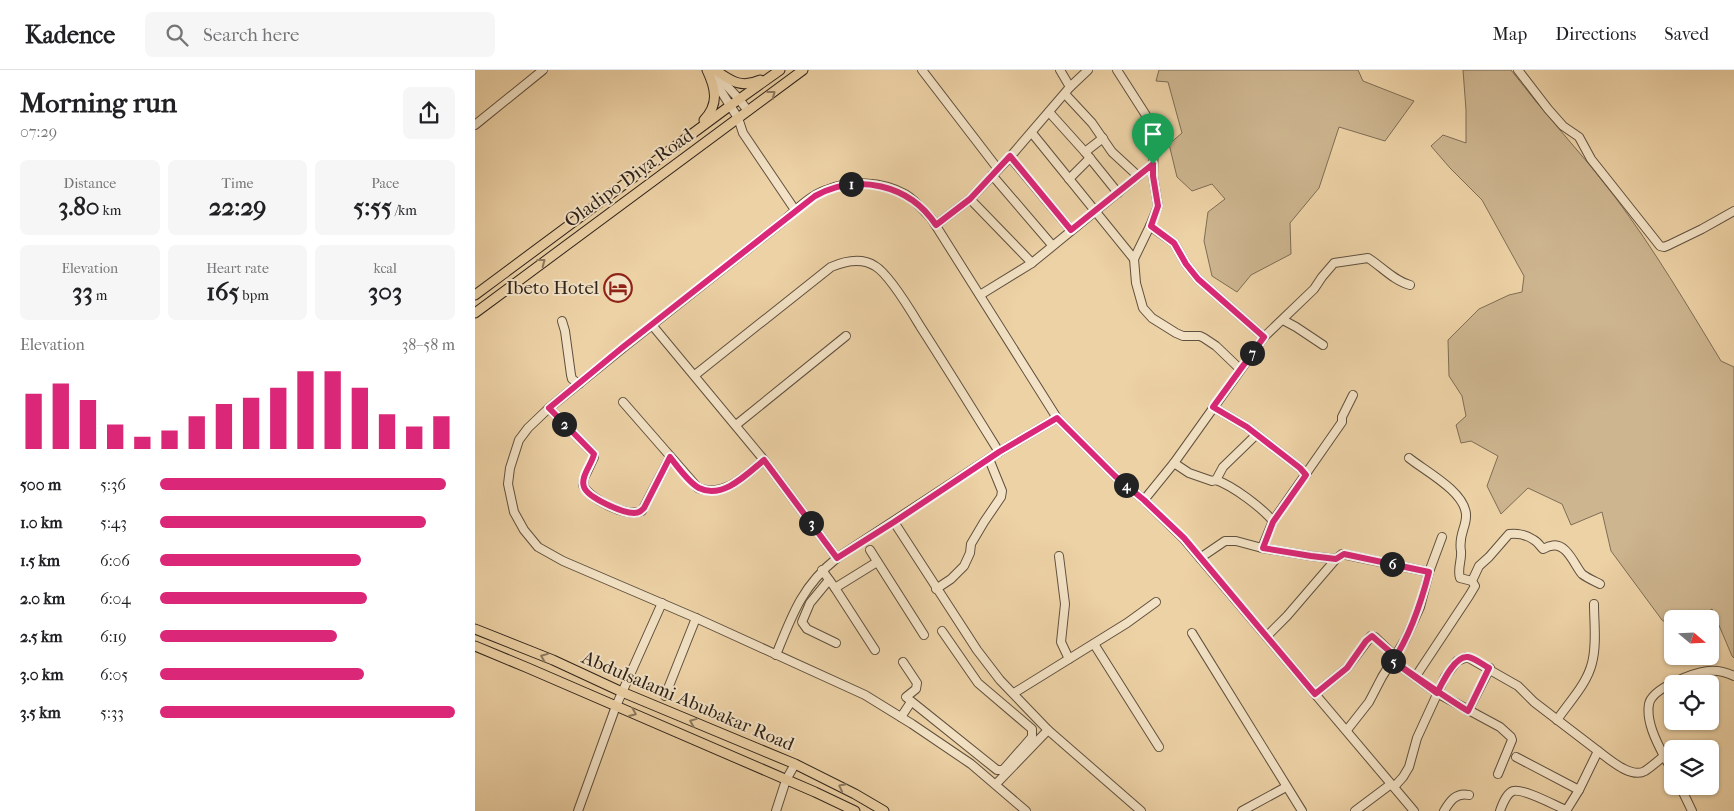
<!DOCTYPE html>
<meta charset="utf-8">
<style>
:root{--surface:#fff;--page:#f6f6f6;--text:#202124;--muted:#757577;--line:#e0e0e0;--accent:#db2777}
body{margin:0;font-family:"IM FELL French Canon",serif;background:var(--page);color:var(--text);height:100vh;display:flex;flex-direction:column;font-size:19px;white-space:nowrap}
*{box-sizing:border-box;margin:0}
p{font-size:16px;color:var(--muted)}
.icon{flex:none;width:28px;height:28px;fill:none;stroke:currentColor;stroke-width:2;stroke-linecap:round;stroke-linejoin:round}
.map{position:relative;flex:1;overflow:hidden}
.panel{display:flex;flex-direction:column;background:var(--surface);width:475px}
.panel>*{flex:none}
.needle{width:32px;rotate:109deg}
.buttons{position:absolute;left:1189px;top:540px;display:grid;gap:10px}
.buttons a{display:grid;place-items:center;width:55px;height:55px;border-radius:8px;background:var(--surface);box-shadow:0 1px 4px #0004;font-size:25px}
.pin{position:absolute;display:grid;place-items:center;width:42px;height:42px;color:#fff;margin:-51px -21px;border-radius:50% 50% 50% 0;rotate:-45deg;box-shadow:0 0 5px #0007}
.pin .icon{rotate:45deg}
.km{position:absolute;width:25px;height:25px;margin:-12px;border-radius:50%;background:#222;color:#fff;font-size:14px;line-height:25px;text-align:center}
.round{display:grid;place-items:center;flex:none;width:52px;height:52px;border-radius:8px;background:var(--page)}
.head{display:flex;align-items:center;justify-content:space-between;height:85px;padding:0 20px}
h1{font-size:28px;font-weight:700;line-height:38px}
.figures{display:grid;grid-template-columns:repeat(3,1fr);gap:8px;height:85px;padding:5px 20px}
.figures div{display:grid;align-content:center;border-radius:8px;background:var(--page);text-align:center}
.figures b{font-size:25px;font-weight:700}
.figures small{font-size:14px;font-weight:400}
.figures p{font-size:14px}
.chart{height:140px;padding:10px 20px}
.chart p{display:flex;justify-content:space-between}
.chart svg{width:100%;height:90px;margin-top:5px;stroke:var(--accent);stroke-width:6}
ul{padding:0 20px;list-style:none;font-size:16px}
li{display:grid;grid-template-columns:80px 60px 1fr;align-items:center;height:38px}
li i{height:12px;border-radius:6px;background:var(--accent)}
header{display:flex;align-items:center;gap:30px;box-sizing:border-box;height:70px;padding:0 25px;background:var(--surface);border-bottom:1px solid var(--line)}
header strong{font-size:24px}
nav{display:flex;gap:28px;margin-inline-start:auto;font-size:18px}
.search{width:350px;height:45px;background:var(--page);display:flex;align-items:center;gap:12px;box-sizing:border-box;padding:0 18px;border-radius:8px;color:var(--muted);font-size:19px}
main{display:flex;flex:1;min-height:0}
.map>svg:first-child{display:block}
.green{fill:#cdb58f;stroke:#7e6d56}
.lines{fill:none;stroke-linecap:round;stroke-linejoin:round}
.minor-casing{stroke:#5f503e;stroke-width:10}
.major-casing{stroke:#30251c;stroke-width:11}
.minor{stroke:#f3e2c5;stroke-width:8}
.major{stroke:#edd2a6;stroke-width:9}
.oneway{stroke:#8e7c61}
.route-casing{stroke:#fff;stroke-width:10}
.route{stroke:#db2777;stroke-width:6}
.labels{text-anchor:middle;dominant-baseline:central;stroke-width:4;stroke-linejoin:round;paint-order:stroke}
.street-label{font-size:19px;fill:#30251c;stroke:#f3e2c5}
.poi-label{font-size:19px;fill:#30251c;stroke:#f3e2c5;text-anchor:end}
</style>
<header>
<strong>Kadence</strong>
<div class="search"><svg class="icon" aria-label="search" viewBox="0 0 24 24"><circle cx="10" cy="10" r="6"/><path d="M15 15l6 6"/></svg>Search here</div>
<nav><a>Map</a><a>Directions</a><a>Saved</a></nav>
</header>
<main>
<section class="panel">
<div class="head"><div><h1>Morning run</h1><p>07:29</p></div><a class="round"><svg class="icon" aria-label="share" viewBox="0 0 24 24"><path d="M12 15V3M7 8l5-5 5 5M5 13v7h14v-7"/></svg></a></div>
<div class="figures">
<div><p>Distance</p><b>3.80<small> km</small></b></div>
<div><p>Time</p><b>22:29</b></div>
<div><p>Pace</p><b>5:55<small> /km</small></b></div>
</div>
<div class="figures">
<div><p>Elevation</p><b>33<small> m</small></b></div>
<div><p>Heart rate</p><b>165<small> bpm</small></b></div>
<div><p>kcal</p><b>303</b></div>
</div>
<div class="chart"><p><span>Elevation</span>38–58 m</p>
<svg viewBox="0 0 160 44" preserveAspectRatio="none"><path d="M5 44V17M15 44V12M25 44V20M35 44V32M45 44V38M55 44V35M65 44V28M75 44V22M85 44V19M95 44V14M105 44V6M115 44V6M125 44V14M135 44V27M145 44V33M155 44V28"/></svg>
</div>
<ul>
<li><b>500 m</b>5:36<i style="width:97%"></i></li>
<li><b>1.0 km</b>5:43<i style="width:90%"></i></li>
<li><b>1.5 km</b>6:06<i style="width:68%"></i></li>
<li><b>2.0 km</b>6:04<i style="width:70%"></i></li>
<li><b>2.5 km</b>6:19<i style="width:60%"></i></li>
<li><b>3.0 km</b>6:05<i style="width:69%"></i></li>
<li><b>3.5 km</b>5:33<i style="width:100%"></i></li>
</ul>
</section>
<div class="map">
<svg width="1259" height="741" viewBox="0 0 1259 741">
<rect width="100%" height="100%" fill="#edd2a6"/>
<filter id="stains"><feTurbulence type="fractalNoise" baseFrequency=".004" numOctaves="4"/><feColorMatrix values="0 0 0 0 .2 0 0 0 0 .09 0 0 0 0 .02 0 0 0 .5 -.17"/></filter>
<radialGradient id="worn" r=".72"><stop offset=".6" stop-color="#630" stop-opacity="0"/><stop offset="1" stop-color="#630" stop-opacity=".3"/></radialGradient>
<g class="green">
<polygon points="684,0 883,0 888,11 939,31 910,71 864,57 844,118 815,153 816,184 776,205 762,222 737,206 729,171 733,142 750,129 737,114 717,121 702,107 694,74 707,63 693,12 681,11"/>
<path d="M988 0H1036C1069 44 1107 83 1140 127 1179 179 1212 235 1246 291L1259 297V588L1257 586 1237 539 1222 549H1198L1197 557 1187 550 1136 481 1127 442 1096 455 1087 434 1053 418 1026 444 1012 416 1023 386 996 371 986 373 981 355 991 346 987 326 974 306 973 270 1004 239 1034 225 1047 222 1049 206 1007 130 975 98 956 76 968 65 991 73V40Z"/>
</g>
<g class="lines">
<defs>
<g id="minor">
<polyline points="447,0 523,99"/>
<polyline points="585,0 595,17"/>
<polyline points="642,0 674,50 679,68 678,106 683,136 675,156 659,189 661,213 668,238 677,248 701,263 708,266 725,266 729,268 741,276 765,299"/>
<polyline points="1043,0 1073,39 1088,56 1104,67 1116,89 1185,176 1189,177 1194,175 1227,159 1259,141"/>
<polyline points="240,3 264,29 273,41"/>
<polyline points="237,7 263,48 268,63 320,140"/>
<polyline points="590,24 617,53 637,82 663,106"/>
<polyline points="574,42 610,82 643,123"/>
<polyline points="0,55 68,0"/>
<polyline points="557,63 659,189"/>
<polyline points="610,82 628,68"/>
<polyline points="535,87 596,160"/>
<polyline points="517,105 577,175"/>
<polyline points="594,109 615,88"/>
<polyline points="495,129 557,193"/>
<polyline points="461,155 495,129 535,87 595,17 613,0"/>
<polyline points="675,156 699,173 711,194 723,209 789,267"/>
<polyline points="505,225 557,193 678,94"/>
<polyline points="808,250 821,257 848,275"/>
<polyline points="87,251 90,261 96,305 97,309 104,314"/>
<polyline points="177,255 289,390 362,488"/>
<path d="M220 305 356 197C370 191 386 187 400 196 414 204 436 241 445 256 472 298 498 340 524 382"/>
<path d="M148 332 223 418C250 428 271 405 289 390"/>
<polyline points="738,337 772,357 825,398 831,405"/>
<path d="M74 338 118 383 119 387 109 408 108 415C114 429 152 448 167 441L195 387"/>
<polyline points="261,355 371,266"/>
<path d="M934 388C950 401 989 421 991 444 992 457 983 464 986 481 987 490 982 499 985 508L997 511"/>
<path d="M699 393 714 403 737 411 741 410C758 416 786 437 798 451"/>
<polyline points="741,410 748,397 781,365"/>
<path d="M669 430 699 393 789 267 839 219 847 207 859 193 893 188C906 196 919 211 935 215"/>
<polyline points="419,452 502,580 525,610 573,660 666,741"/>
<polyline points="787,478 836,486 861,489"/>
<polyline points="395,480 449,565"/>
<polyline points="584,486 590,534 586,572 594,589"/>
<polyline points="725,488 750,471 761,471 787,478 798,451 867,352 867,347 878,325"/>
<polyline points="347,500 360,518 400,580"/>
<polyline points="354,510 335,533 327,552 332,559 361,573"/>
<polyline points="360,518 402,492"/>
<polyline points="461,519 476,509 489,496 495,483 496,474 509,452 526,427 527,421 514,389"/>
<polyline points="717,563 827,741"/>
<polyline points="792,566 812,546 861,489 867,484 954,502"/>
<polyline points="619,574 684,677"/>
<path d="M301 585C317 545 327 516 362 488L524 382 582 348"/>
<polyline points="918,591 962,623 1025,657 1036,667 1037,670 1023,704"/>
<polyline points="428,592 442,613 441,619 431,627 522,700 528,700 557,667 557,659 503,613 467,561"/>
<path d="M941 606 994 526 1000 516 997 511 1004 496 1014 487 1034 464C1042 463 1052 465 1059 470 1063 472 1065 476 1068 479 1071 478 1073 476 1076 476 1091 471 1100 496 1107 504 1112 508 1119 511 1125 514"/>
<polyline points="539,623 652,553 681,532"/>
<polyline points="840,624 872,598 896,566 900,567 921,587"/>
<polyline points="190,626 221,548"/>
<polyline points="993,641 1015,598"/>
<polyline points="426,647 436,632"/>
<path d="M1082 650C1094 632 1112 614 1117 593 1122 574 1119 553 1119 534"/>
<polyline points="872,660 894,632 907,607 930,570 945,537 954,502 967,467"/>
<polyline points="1189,686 1198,702"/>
<polyline points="1041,687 1104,720"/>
<polyline points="521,714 573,660"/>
<polyline points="1205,716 1217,741"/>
<polyline points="919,717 928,707 934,697 942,668 970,607 982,591 992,587 1043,616 1059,632 1123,681"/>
<polyline points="103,741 141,636 187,533"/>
<polyline points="301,741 311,710 320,694"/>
<path d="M551 741 496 694 437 654 390 625 221 548 88 491 63 477 49 460 39 442 33 414 35 398 44 370 53 358 74 338 149 277 307 152C320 141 334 126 351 120 375 110 407 111 430 124 440 130 448 140 456 148L582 348 640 406 669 430 709 469 939 741"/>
<polyline points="767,741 811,717"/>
<polyline points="880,741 916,714"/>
<path d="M969 741C975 731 981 722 994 725"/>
<path d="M1025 741C1027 735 1032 723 1038 721 1048 718 1081 736 1091 740"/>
<path d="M1091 741 1104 720 1123 681C1134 689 1156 709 1170 701 1176 697 1183 691 1189 686 1181 671 1171 651 1174 634 1177 618 1218 603 1233 601 1242 600 1251 602 1259 606"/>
</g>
<g id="major">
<path d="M240 0C255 10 265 19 285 10"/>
<path d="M229 50C244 34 241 19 232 0"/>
<polyline points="0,225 256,35 305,0"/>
<polyline points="0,243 328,0"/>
<polyline points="0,559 78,590 147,622 320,694 380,724 409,741"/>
<polyline points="0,576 53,598 340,722 380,741"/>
</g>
</defs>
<use href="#minor" class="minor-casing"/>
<use href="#major" class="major-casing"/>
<use href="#minor" class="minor"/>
<use href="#major" class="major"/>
</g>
<defs><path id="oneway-chevron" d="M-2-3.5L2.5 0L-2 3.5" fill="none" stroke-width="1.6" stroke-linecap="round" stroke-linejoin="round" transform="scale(1.25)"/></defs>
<g class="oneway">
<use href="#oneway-chevron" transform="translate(297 24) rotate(-37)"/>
<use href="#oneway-chevron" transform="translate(67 192) rotate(-37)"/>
<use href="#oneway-chevron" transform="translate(69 587) rotate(-158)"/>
<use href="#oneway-chevron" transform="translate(158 643) rotate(23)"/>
<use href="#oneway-chevron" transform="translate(218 652) rotate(-158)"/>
<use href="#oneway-chevron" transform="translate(367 717) rotate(-153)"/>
</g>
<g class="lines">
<defs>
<path id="route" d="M678 94 596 160 535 86 495 129 461 155C434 114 382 103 340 126L148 277 74 338 119 384C117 394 105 407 109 417 113 428 148 443 159 443 164 443 166 441 169 438L195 387C203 397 213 412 224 418 248 430 273 403 289 390L362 488 419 452 524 382 582 348 640 406 669 430 709 468 840 624 872 598 891 571 897 566 921 587 918 591 962 623C967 613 980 585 993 587 1000 588 1008 595 1014 598L993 641C967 625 943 608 918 591 936 564 946 533 954 502L869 484 861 489 836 486 788 478 798 452 831 405 825 398 772 357 738 337 789 267 723 209 711 194 699 173 676 156 683 136 678 106V94"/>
</defs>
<use href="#route" class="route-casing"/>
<use href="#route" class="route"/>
</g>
<defs>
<symbol id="hotel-ring" viewBox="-11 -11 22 22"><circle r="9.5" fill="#f3e2c5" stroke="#8f2418" stroke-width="1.5"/><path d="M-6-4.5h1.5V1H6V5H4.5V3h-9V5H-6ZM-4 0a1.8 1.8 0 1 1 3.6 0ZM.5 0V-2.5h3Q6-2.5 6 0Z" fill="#8f2418"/></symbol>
</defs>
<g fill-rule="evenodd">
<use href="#hotel-ring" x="127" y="202" width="32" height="32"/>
</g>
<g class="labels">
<g class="street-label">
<text transform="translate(154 108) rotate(-36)">Oladipo Diya Road</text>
<text transform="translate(213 631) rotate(23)">Abdulsalami Abubakar Road</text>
</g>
<g class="poi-label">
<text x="124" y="218">Ibeto Hotel</text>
</g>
</g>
<rect width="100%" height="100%" filter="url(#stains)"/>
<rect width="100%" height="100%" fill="url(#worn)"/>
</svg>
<div class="buttons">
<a><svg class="needle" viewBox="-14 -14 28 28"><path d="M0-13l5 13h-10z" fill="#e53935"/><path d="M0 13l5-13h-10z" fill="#757577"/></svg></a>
<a><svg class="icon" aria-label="locate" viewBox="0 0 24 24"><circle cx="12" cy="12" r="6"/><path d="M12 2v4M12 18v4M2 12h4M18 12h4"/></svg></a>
<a><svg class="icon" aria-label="layers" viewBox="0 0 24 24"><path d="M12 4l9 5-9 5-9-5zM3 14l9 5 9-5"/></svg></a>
</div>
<div class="pin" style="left:678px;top:94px;background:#1e9e55"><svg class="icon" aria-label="arrive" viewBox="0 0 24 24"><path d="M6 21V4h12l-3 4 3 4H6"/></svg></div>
<b class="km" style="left:376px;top:114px">1</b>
<b class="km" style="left:89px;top:354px">2</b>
<b class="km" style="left:336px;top:453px">3</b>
<b class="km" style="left:651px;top:415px">4</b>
<b class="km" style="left:918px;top:591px">5</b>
<b class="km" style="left:917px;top:494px">6</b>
<b class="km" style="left:777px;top:283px">7</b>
</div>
</main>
